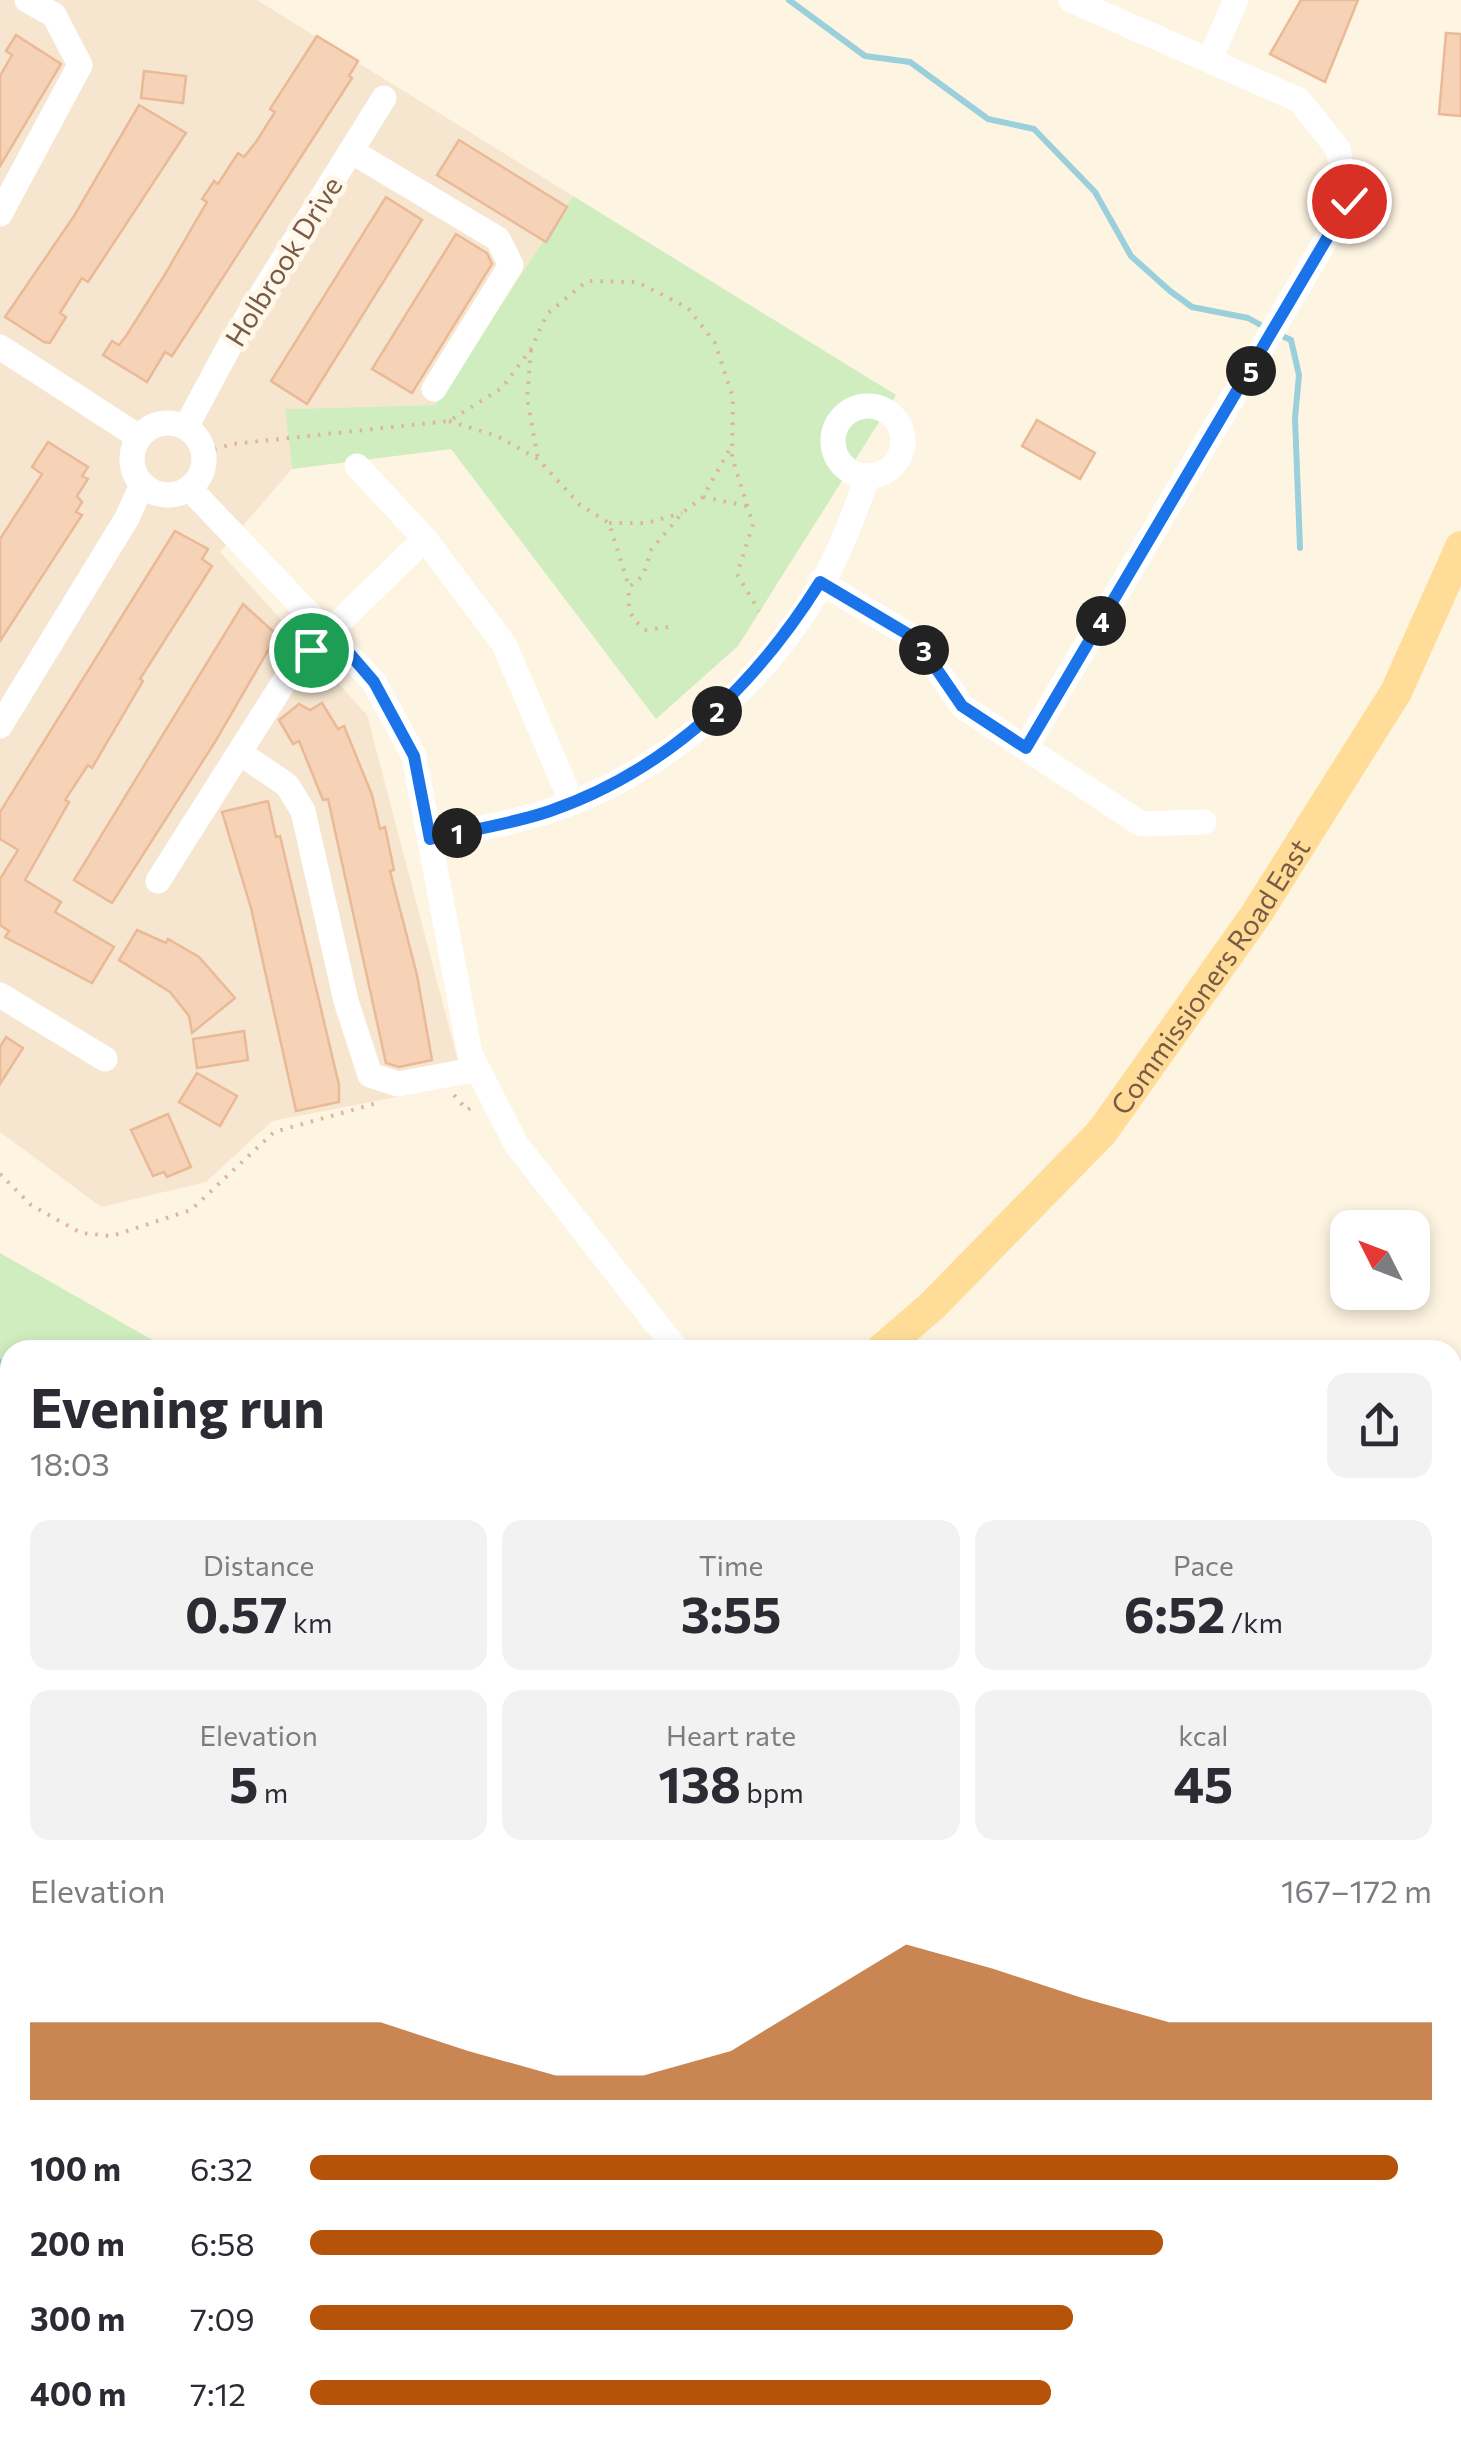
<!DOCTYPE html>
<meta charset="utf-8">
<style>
:root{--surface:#fff;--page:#f2f2f3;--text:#2b2b33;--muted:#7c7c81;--accent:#b45309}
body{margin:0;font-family:Commissioner,sans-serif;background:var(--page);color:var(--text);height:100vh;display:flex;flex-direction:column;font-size:38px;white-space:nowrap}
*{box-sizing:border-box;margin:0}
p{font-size:32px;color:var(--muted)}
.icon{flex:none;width:55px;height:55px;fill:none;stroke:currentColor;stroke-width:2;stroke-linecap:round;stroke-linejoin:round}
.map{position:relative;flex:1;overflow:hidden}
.drawer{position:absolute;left:0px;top:1340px;width:1462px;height:1112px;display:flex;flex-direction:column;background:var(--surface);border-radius:30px 30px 0 0;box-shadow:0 5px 15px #0003}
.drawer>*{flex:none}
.needle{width:65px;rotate:312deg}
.fabs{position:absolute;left:1330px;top:1210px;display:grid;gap:20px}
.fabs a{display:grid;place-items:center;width:100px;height:100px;border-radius:20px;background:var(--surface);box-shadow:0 5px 15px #0003;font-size:50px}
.pin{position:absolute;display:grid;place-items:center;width:85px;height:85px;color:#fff;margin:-42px;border:5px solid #fff;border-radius:50%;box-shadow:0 2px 10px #0007}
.km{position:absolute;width:50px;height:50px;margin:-25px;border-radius:50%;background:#222;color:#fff;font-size:28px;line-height:50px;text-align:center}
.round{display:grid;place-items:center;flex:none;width:105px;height:105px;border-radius:20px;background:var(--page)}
.head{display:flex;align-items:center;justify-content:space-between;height:170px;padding:0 30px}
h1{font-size:55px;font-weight:700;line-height:75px}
.stats{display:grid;grid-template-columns:repeat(3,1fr);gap:15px;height:170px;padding:10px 30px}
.stats div{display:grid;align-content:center;border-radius:20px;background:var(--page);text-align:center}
.stats b{font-size:50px;font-weight:700}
.stats small{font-size:28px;font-weight:400}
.stats p{font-size:28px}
.chart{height:280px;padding:20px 30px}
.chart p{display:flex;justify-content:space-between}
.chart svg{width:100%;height:180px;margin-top:10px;fill:var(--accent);opacity:.7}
ul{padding:0 30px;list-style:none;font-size:32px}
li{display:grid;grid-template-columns:160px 120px 1fr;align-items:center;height:75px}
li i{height:25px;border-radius:12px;background:var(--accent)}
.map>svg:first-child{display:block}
.residential{fill:#f6e6d0}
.green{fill:#d0edbf}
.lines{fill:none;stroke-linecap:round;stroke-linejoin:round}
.stream{stroke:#9acfdc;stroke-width:6}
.building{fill:#f6d3b7;stroke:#eab996;stroke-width:2.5}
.path{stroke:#dbb69a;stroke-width:4;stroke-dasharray:2.5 8;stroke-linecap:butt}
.minor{stroke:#fff;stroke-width:25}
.major{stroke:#ffdd98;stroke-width:32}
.route-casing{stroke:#fff;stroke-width:20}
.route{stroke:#1a73e8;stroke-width:12}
.labels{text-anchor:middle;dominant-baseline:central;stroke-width:10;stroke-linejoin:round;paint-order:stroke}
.street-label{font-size:28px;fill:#785a46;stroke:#fff8ea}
</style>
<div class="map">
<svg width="1461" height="2452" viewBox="0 0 1461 2452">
<rect width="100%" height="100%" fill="#fef4e2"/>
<polygon class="residential" points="0,0 257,0 573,196 435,405 285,409 292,469 220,552 367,715 464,1084 272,1121 206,1182 101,1207 0,1132"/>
<g class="green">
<polygon points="573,196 896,395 738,646 656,719 451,449 292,469 285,409 435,405"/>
<polygon points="0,1253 170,1350 10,1350 10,1847 0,1841"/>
<polygon points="0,1985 10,1991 10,2051 0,2059"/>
<polygon points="10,2158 10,2229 0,2222 0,2164"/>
</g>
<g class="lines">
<g class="stream">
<polyline points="789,0 865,56 910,62 988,119 1034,129 1095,192 1131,256 1170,291 1192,307 1248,318 1266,328"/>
<polyline points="1278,334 1291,340 1299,375 1295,418 1300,548"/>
<polyline points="0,1362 10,1364"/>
<polyline points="755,2442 759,2452"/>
</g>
</g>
<g class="building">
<polygon points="1301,0 1358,0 1325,82 1270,54"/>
<polygon points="1446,33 1461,34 1461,116 1439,114"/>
<polygon points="16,35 61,64 0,166 0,76 12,55 6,51"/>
<polygon points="317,36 358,61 349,76 352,78 172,356 165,352 147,382 103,355 112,341 119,345 126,336 164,276 207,202 202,199 214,181 218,184 238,153 244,157 256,142 275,112 270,109"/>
<polygon points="144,71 186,76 183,103 141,98"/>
<polygon points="139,105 186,133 88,282 82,278 60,313 66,317 50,343 44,342 5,317 74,216"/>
<polygon points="459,140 567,207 546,242 437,175"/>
<polygon points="386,197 422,220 307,404 271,381"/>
<polygon points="456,234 487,253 492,264 412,393 372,369"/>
<polygon points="1037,420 1095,453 1080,479 1022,446"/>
<polygon points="48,442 88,467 82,476 88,479 77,496 82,502 76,512 82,515 0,641 0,539 42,474 32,467"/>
<polygon points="175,531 208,549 202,559 212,566 140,679 143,681 92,768 88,765 65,800 69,802 25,880 61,902 55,912 114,947 92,983 5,937 9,931 0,925 0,879 18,850 0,839 0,812"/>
<polygon points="243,604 277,635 215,742 112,903 74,880"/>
<polygon points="322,703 338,729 344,726 372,795 380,829 385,827 394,870 390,871 417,975 432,1060 399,1067 386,1063 328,799 323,800 299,741 293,744 279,720 299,704 310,710"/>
<polygon points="268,801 276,837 280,836 339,1085 339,1102 296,1111 251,908 222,812"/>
<polygon points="137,930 166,943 168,939 199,957 235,998 192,1033 189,1016 170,992 119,960"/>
<polygon points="244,1031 248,1060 197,1068 193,1039"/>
<polygon points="6,1037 23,1048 0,1084 0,1047"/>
<polygon points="197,1073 237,1096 220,1126 179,1102"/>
<polygon points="168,1114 191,1167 167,1177 164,1172 153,1176 131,1130"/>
</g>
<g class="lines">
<g class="path">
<polyline points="531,350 527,398 538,459"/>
<polyline points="449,421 497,436 538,459 580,505 609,523 629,587"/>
<polyline points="204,452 233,444 449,421 502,388 531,349 547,314 587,281 637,282 688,308 715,343 733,398 732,457 753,524 737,574 759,611"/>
<polyline points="703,497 747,506"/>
<polyline points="609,523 647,523 682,513"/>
<path d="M668 627 646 630C628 617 628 608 629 587L643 576 651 550 682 513 703 497 731 447"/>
<polyline points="454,1095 467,1110 472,1107"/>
<polyline points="0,1174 31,1205 81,1233 112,1236 191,1210 274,1132 381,1102"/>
<polyline points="427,2442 439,2452"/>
</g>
<g class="minor">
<polyline points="1210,59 1236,0"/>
<polyline points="351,151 498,239 511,265 434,389"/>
<polyline points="0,214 80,65 54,15 27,0"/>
<polyline points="0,347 139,437"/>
<circle cx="868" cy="441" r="35"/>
<circle cx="168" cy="459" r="36"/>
<polyline points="186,427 230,345 384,98"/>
<polyline points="357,466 425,539 504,644 572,803"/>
<polyline points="190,489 374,682 414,756 470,1054 516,1144 677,1350"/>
<polyline points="820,582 916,639 962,706 1141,824 1204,822"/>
<polyline points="0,726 127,518 142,485"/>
<polyline points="1026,747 1349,201 1338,149 1299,100 1071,0"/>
<polyline points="240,753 287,785 303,811 346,1001 370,1075 398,1084 478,1069"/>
<path d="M430 839C469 830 511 824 549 811 671 771 782 671 837 554 849 529 858 502 868 476"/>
<polyline points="158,881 284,682 330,631 425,539"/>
<polyline points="0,995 105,1059"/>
</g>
<g class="major">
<path id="s1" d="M881 1350 932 1306 1102 1132 1255 916 1396 692 1461 547"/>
<polyline points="0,2098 10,2090"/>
</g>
</g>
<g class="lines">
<defs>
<path id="route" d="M311 650 330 631 374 682 414 756 430 839C470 830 512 824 550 811 668 770 755 686 820 582L916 639 962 706 1026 748 1349 201"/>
</defs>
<use href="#route" class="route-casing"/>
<use href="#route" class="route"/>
</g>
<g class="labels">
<g class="street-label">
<text transform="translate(283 261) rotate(-58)">Holbrook Drive</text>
<text stroke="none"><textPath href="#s1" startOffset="500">Commissioners Road East</textPath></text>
</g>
</g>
</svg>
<div class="fabs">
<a><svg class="needle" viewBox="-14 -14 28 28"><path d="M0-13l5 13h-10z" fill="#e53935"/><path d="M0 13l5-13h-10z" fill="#7c7c81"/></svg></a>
</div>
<div class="pin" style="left:311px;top:650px;background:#1e9e55"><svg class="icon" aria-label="arrive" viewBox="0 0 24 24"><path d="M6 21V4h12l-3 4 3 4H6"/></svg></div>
<div class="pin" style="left:1349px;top:201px;background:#d93025"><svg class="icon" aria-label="check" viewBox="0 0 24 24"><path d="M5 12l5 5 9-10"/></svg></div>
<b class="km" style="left:457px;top:833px">1</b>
<b class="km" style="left:717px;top:711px">2</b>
<b class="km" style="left:924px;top:650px">3</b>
<b class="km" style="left:1101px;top:621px">4</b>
<b class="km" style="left:1251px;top:371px">5</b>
<section class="drawer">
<div class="head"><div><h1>Evening run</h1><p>18:03</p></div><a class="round"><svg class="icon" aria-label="share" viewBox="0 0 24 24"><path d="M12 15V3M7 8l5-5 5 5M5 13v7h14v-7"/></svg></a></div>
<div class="stats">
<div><p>Distance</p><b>0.57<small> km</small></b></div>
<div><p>Time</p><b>3:55</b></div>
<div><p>Pace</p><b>6:52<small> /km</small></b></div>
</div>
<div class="stats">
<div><p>Elevation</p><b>5<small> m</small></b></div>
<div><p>Heart rate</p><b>138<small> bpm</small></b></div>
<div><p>kcal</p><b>45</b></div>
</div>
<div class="chart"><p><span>Elevation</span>167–172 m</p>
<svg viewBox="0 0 160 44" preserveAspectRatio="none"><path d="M0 44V25L10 25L20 25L30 25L40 25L50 32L60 38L70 38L80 32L90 19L100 6L110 12L120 19L130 25L140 25L150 25L160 25V44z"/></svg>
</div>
<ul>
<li><b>100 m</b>6:32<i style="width:97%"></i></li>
<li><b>200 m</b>6:58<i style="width:76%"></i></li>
<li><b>300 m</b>7:09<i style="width:68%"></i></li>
<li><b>400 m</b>7:12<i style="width:66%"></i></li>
</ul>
</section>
</div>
